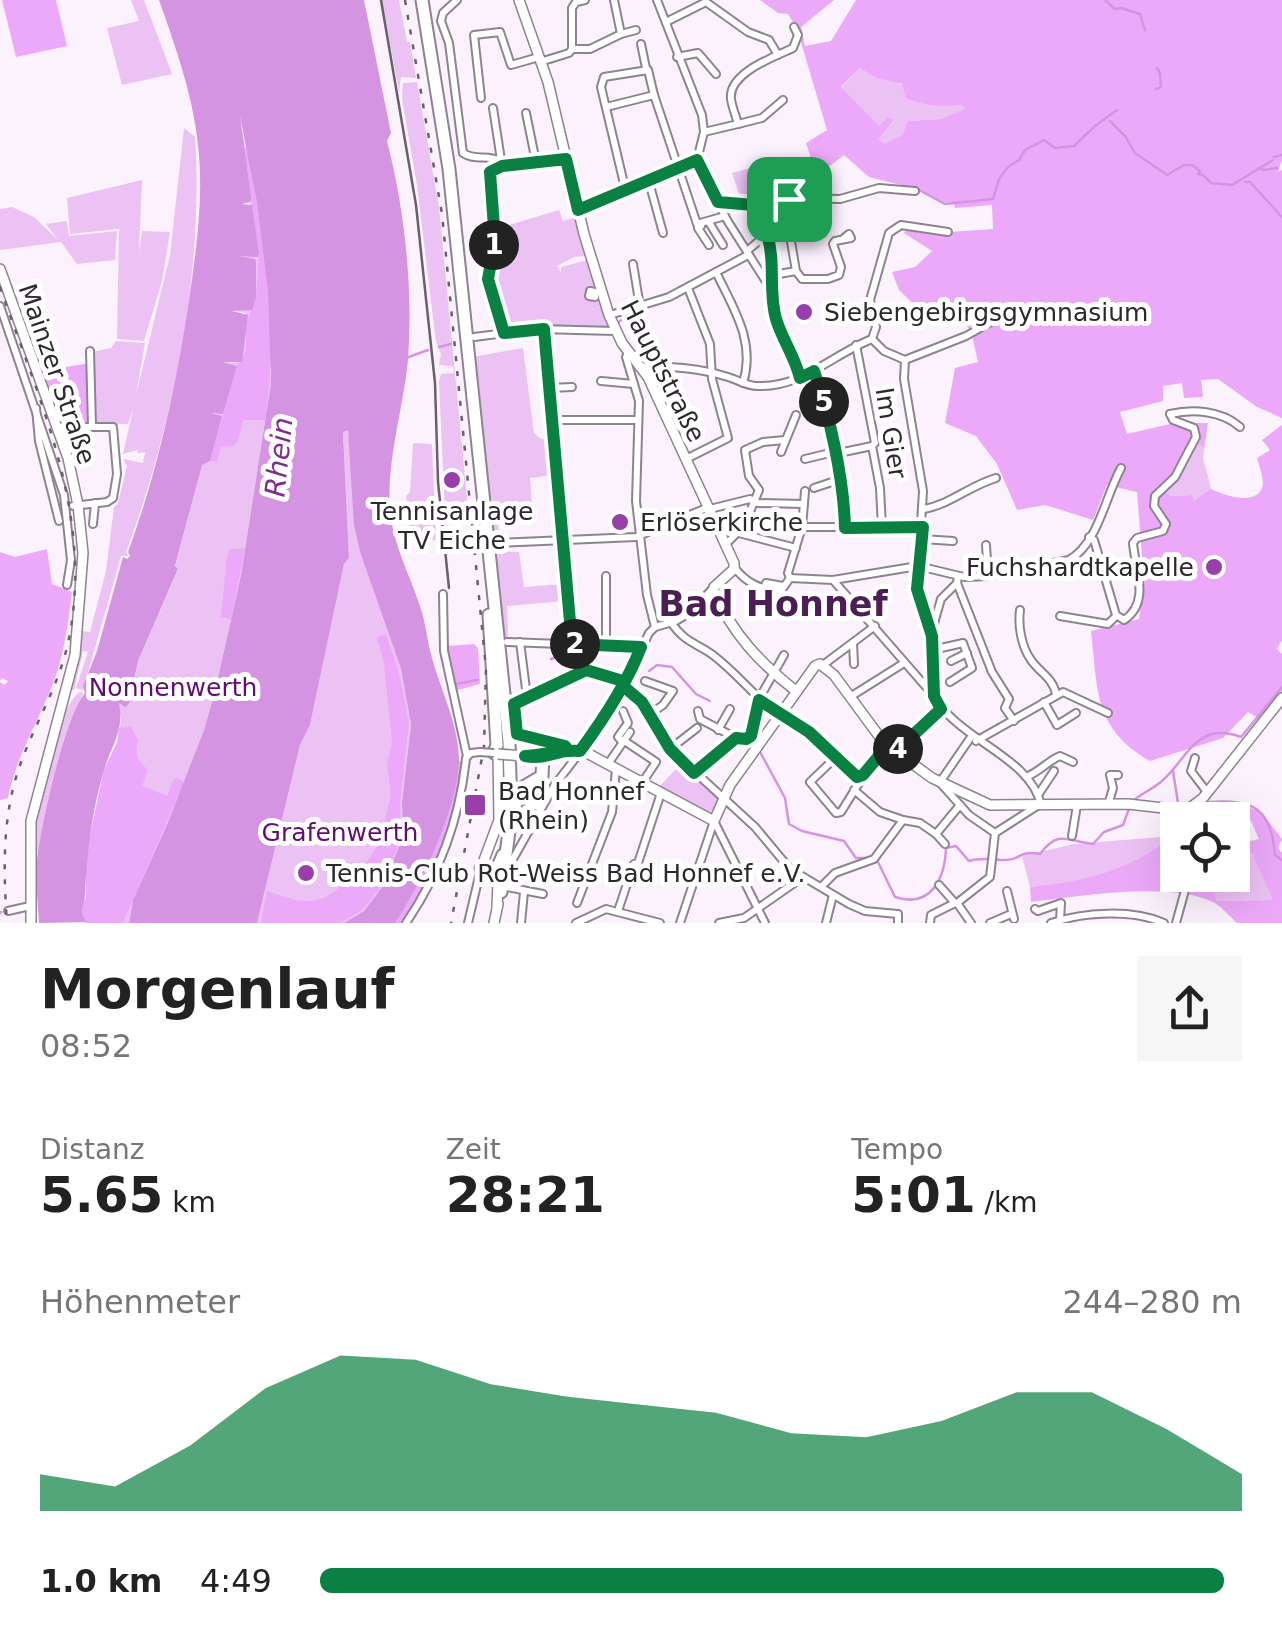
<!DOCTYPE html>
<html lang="de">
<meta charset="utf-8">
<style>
:root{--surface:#fff;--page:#f6f6f6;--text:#222;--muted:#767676;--accent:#0b8043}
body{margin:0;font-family:"DejaVu Sans",sans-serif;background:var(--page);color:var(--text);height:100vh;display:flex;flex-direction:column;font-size:38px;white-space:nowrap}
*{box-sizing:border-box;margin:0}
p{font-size:32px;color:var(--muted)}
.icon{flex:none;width:55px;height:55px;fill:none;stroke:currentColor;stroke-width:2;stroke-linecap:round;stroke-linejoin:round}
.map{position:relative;height:923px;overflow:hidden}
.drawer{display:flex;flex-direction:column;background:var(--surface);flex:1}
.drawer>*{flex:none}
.tools{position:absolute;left:1160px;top:802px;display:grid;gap:20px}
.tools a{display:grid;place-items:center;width:90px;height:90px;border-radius:0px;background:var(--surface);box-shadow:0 10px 40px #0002;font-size:50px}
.pin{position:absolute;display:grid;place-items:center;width:85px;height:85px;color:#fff;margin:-42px;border-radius:20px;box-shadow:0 5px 15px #0006}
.km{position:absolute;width:50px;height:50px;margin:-25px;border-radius:50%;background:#222;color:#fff;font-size:28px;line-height:50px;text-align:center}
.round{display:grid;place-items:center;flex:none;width:105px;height:105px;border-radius:0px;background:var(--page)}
.summary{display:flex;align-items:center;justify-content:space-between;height:170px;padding:0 40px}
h1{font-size:55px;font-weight:700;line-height:75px}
.stats{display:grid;grid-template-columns:repeat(3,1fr);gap:15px;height:170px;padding:10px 40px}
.stats div{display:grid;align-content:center}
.stats b{font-size:50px;font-weight:700}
.stats small{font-size:28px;font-weight:400}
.stats p{font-size:28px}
.chart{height:280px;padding:20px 40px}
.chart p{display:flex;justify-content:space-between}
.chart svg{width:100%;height:180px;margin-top:10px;fill:var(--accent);opacity:.7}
ul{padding:0 40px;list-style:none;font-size:32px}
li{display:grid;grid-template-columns:160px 120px 1fr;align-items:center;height:75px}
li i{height:25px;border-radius:12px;background:var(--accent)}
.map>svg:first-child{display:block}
.green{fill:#ecc1f4}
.forest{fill:#eca9f9;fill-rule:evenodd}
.water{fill:#d594e2}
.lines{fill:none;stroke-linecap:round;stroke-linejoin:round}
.stream{stroke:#d594e2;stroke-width:2.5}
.minor-casing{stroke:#8e8390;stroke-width:10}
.major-casing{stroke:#8e8390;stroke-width:12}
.highway-casing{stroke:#8e8390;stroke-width:15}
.minor{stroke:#fff;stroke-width:6}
.major{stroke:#fff;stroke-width:9}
.highway{stroke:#fff;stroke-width:11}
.tram{stroke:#676169;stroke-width:2.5}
.rail{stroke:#676169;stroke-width:2.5;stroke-dasharray:5 10;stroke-linecap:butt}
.minor-bridge-casing{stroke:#8e8390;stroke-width:10;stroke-linecap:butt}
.major-bridge-casing{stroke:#8e8390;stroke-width:12;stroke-linecap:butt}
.minor-bridge{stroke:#fff;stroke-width:6}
.major-bridge{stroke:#fff;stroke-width:9}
.route-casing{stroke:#fff;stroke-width:20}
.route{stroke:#0b8043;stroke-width:12}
.poi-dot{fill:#993fab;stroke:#fff;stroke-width:4}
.labels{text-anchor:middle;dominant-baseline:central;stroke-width:10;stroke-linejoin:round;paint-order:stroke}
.poi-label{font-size:25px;fill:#2d282e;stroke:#fff;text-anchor:start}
.street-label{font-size:25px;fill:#2d282e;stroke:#fff}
.park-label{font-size:25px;fill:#600e6f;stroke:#fff}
.water-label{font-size:28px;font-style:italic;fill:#7b2e8a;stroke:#fff}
.district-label{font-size:35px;font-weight:bold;fill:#4b1f53;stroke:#fff}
</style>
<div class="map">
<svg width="1282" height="923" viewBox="0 0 1282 923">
<rect width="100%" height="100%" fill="#fcf2fe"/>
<g class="green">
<polygon points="131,0 144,0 172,74 122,85 107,28 139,21"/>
<polygon points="382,0 399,0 407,42 410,42 416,78 401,77 399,92"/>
<path d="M860 68C876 77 891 79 907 87 927 96 940 108 963 105L965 110 941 119 908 121 904 135 884 145 877 139 894 121 879 126 841 88Z"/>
<polygon points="417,82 439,207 469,519 465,512 445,513 439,381 441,374 454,373 453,366 439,365 441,354 436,342 417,185 402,99 403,83"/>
<polygon points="239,116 257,203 271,383 241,575 215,691 204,730 168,822 133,900 129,923 86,923 121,721 119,703 129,704 138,661 178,570 175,567 202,464 221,416 212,412 236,366 222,361 235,363 246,313 231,310 255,259 238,257 251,204 242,202"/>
<path d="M184 128 195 137C204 272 173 426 126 552L128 556H121L83 690 76 688 88 652 83 651 74 690H71L82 631 90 632 106 571 114 507 118 503 127 466 123 459 143 463 145 452 138 453 137 450 123 454 133 409 128 424 94 423 92 352 111 348 116 341 145 343 136 395 170 255Z"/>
<polygon points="776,161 781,179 770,182 774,200 742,203 732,173"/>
<polygon points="142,180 139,252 142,231 170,232 162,281 144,341 117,339 119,229 70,234 67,198"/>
<polygon points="12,207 34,217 58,240 46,224 67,221 69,236 117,231 115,260 77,264 61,242 0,250 0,209"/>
<path d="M559 210 563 221 577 217 587 256 574 257 557 266 561 272V267L588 260 609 328 543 325 505 331C493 293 487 275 497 235L502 234 509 225Z"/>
<polygon points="523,348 534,433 541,439 549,438 552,475 530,478 533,518 498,522 501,551 519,552 524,587 563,584 564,601 507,606 508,637 502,644 472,357"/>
<polygon points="348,430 361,555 401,669 411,724 402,802 403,836 385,885 364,911 344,923 257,923 300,745 310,725 344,564 349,558 343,431"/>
<polygon points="413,443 432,444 436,540 412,541 406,496 410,492"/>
<polygon points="1197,444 1204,447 1203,458 1210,489 1194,501 1191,495 1170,496 1164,492 1181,474"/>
<path d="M80 692 83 693 60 756 36 858H32C34 824 53 710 80 692Z"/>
<polygon points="681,764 718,798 713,811 708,812 658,788"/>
<path d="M1173 836C1127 871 1087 882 1030 887L1022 856 1074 844Z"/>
<polygon points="1233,853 1252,853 1274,900 1216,901 1215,875 1232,875"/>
</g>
<g class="forest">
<polygon points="2,0 56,0 67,46 16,57"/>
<path d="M760 0H834L801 27 805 46 831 41 856 0H1282V160L1278 172 1282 170V418L1257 407 1218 379 1201 380 1203 397 1184 398 1182 383 1163 386V401L1120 412 1127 434 1174 423H1208L1203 457 1211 489C1223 495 1259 508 1263 484 1263 477 1259 465 1257 458L1270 450 1262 440 1282 425V640L1277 649 1282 654V693L1261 720 1248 712 1223 738 1150 761C1093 728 1098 691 1091 631L1139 619 1144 580 1137 492 1107 485 1093 520 1045 505 1017 510 997 464 976 436 945 423 955 368 978 362 971 331 960 318 934 324 899 290 892 272 915 267 932 251 904 233 906 229 949 232 993 229 992 205 955 208 954 204 938 201 917 189 869 177 844 155 817 176 806 143 827 130 797 29 788 14 778 13ZM860 68 877 78 902 84 906 98C924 106 943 107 962 105L965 109 941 119 908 121 903 135 884 144 878 139 894 120 888 118 879 126 841 87ZM1196 444 1204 447 1203 457 1210 489 1194 501 1192 495 1170 496 1165 491 1181 474Z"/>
<path d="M247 148C263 236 280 330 265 420H243L239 438 234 446 221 447 217 462 210 461 237 366 246 351V325L256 298 259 253 243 149Z"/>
<polygon points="90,363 90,424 60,424 42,371"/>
<polygon points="245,548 231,619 221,617 227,556 230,549"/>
<path d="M47 549 52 584 72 592C68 624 64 656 52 686 37 724 16 757 8 798L0 800V682L5 685 8 681 2 678 0 681V552L15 557Z"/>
<path d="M386 634 399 673 409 723 400 804 401 837 385 882 362 910 340 923H261L267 891C290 899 311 908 332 893 340 888 343 881 350 875L356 879 380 842 391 795 387 765 392 742 384 663 377 637Z"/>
<polygon points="474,644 478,648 480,684 454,691 447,646"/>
<path d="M131 727 138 740C135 755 137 760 148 770L142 786 167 796 173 780 177 778 184 782 123 923H86L82 916 81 905 86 898V854L104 769 117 743 119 728Z"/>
<path d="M459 760 462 764C456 820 433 875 404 923H395C427 868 447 822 459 760Z"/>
<path d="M1235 801 1262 813 1282 839 1278 848 1282 853V923H1237C1229 916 1221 906 1213 902 1170 881 1079 896 1031 902L1030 887C1087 881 1127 871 1173 836H1177L1178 875H1215L1216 901 1273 900 1252 853H1233V845L1259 839 1246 810 1228 814 1221 820H1211Z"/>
</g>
<path class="water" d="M159 0H364L391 133 387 141C405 211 413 288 408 360 403 412 384 468 391 519 396 550 410 576 420 606 426 623 427 641 432 658 441 691 459 725 459 761 457 811 422 882 395 923H344L364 911 384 885 403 836 402 802 411 724 401 669 361 555 354 525 348 430 343 432 349 558 344 564 310 725 300 745 257 923H129L133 900 168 822 204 730 215 691 241 575 271 383 268 291 257 203 240 116 251 198V201L242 204 252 205 259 253 258 257 238 256 255 259 256 262V298L252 310 232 311 248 315 242 362H223L237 366 223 414 212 413 222 416 210 461 202 465 175 566 178 569 138 661 129 704 125 707 119 703C125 730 111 746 104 770 92 810 87 852 85 894 85 906 77 911 87 922L39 923C38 903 35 879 37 860 41 825 65 717 85 693L83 686 97 651 123 557 127 559 130 556 128 552C158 470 176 387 189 300 196 252 203 203 199 155 195 101 177 51 159 0Z"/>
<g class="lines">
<g class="stream">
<polyline points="1105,0 1115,9 1121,8 1140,14 1145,30"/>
<polyline points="1156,89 1161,87 1160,73 1157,68"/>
<polyline points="1110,121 1125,136 1135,153 1167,175 1184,165 1192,165 1200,171 1198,174 1203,175 1211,183 1232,185 1273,160"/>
<polyline points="1274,157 1282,155"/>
<polyline points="1260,168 1263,170 1277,168"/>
<polyline points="1245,182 1250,182 1282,217"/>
<polyline points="919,190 945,204 993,199 999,179 1008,167 1019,160 1025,150 1044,140 1055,148 1074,146 1095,126 1117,110"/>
<polyline points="688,284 720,266"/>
<polyline points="616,324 627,316"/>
<polyline points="439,347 451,344"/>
<polyline points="406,358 428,350"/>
<polyline points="551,659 564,654 576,659"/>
<polyline points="649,671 657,665 672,667 696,694 710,701"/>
<polyline points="455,684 478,680"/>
<polyline points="759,750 785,798 789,824 802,831 844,841 856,858 871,858"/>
<polyline points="1173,771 1178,803 1187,804"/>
<path d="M1134 800C1143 793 1154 788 1162 781 1189 757 1196 721 1241 737L1282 687"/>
<path d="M1208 802C1254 799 1271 808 1275 855L1282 860"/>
<path d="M877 860 895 897C932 909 945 877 946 848L956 846 969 861C983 857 992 860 1006 860 1022 860 1017 850 1040 854 1059 829 1067 841 1093 844L1104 832 1123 825 1130 806"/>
<polyline points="0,913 1,912"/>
</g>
<defs>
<g id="minor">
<path d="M457 0 443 13 441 21 449 43 463 153C474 161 489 154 501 161"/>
<polyline points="657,0 702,115 704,132 697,160 727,220 770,288"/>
<polyline points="666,22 706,2 748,32 769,40 778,55"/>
<polyline points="621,34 636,30"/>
<polyline points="641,44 646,68"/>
<polyline points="572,49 590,49 621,34 614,0"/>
<polyline points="677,57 698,53 716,74"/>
<polyline points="540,62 569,53 572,49 572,8 576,2 585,0"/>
<polyline points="654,95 697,224 725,216"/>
<polyline points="481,98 474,35 500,32 511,65 539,57"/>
<polyline points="606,107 654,95 648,70 604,77 601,87 626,192"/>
<polyline points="493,108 501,160"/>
<polyline points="526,113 536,162"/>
<polyline points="738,124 762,118 783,100"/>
<path d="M704 132 738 124C736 116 732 107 731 99 728 73 774 57 793 48L798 35 794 27"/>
<polyline points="649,182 663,233"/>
<polyline points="789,199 795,226"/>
<polyline points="718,202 755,205 795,198 840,199 879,188 915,191"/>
<path d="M755 205 769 239 773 282C763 312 792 349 800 378"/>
<polyline points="578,209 697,160"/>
<polyline points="710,224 723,245"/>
<polyline points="701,226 698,228 709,245"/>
<polyline points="747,251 767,234 789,230 812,217 814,198"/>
<polyline points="633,264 640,307"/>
<polyline points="796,271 802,279 828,279 839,275 841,267 833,244 835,241 851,238 849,234 844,238"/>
<path d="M716 272C733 308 756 341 743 383"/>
<polyline points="773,275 796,271 789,230"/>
<polygon points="590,291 595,292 595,297 589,296"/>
<polyline points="0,306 64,495 71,560 67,585"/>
<polyline points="610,315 669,297 748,255"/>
<polyline points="544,329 572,644"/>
<polyline points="505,333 487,279 495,241 490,172 502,166 566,159"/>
<polyline points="474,337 539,329 615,331"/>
<polyline points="872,339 876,327 870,300 889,233 901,225 948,232"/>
<polyline points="872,339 884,351 905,360"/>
<polyline points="856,345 875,443 872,446 880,488 882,527"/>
<polyline points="90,351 92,426"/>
<polyline points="628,352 626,357 639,401 636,501 647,595 655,627"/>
<polyline points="905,360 904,379 923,491 917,589 933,641 934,696"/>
<polyline points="905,360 966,336 996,319 1012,318"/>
<path d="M642 367C668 365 703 369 728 377 738 380 747 386 757 386 802 388 833 354 872 339"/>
<polyline points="815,371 843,489 845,527"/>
<polyline points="601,381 634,384"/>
<polyline points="549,388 572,387"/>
<polyline points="36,408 39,441 59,521"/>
<path d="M1170 414C1192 409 1221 410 1240 427"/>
<polyline points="826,415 839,412 837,406"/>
<polyline points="552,420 638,420"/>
<polyline points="57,427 113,427 117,474 113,498 107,502 73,506"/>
<polyline points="781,452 796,415"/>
<polyline points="834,454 872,446"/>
<polyline points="686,459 728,438 712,379 710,344 688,288"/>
<polyline points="805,459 834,452"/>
<polyline points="814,488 841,479"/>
<polyline points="710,509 750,499 758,503 804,504"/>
<path d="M924 509C951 504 969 486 996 478"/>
<polyline points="93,524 95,503"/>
<polyline points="802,527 923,527"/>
<polyline points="739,533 796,548"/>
<path d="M1089 537 1094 540 1116 615 1124 620C1151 602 1135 569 1133 543L1137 538 1163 531 1166 524 1154 506 1155 496 1175 477 1196 437 1194 428 1173 420 1170 414"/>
<polyline points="922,539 953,541"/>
<polyline points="499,543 636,537 709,507"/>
<polyline points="726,544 744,526 759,490 749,476 745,450 763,442 785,440"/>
<polyline points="986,545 988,576"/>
<path d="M734 567C747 584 760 589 781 591L790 578"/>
<polyline points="606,576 606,646"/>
<polyline points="958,576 957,583 992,672 1009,699 1005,708 1014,721"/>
<path d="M790 578 833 580 918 566 964 577 988 576 1069 560C1098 544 1105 497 1121 468"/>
<polyline points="790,578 788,573 802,527 805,491"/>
<path d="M833 580 934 696C959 741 1030 756 1041 805"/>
<polyline points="764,589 766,583 783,586"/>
<polyline points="443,594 444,651 467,756"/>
<path d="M1020 610C1018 625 1021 646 1031 660 1040 673 1053 678 1056 694"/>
<polyline points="1060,616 1108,624 1116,616"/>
<path d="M671 622C681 638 692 642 707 651 730 665 754 697 779 715"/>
<polyline points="930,629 933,627 941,599 957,583"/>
<polyline points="507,642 641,647"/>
<polyline points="520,642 527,697"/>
<polyline points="853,643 854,664"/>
<polyline points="941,648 963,643 972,668 950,682"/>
<polyline points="951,661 967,653"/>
<polyline points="823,665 875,626"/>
<polyline points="645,681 673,691 663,705 650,714"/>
<polyline points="622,685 648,708 670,749 755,827 790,869 849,904 865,911 898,914 898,923"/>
<polyline points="850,697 904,663"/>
<polyline points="1044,702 1057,725 1076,713"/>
<polyline points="698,711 700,719 736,738"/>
<polyline points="718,730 730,709"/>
<polyline points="623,740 656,762 642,783"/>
<polyline points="976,741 1063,692 1108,713"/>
<polyline points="622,742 618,737 628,723 623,711"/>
<polyline points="670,749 697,728"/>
<polyline points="567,750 564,746 517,733 514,704 586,670 624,682"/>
<polyline points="895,751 941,709"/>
<polyline points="835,758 810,782 836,813 841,812 859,783 859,777"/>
<polyline points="1195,758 1191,771 1207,792"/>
<polyline points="608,764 630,732"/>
<polyline points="694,773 736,738 747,739 751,735 760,697 784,655"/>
<path d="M1026 777C1041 771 1046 762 1060 756L1073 762"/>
<polyline points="940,782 971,737"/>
<polyline points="942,785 969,815 995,833"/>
<polyline points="854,790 880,812 903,820"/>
<polyline points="1038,795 1054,771"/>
<polyline points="1108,805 1113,788 1110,775 1118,775"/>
<polyline points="541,809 526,801 526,797 548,795"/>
<polyline points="714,821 765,923"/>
<polyline points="995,833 1037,806"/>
<polyline points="936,834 945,844"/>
<polyline points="1072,836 1077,805"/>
<polyline points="634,864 638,863 661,793"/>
<polyline points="939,885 955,903"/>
<polyline points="822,886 835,873 874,859 903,820 920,823 936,834 960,805"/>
<polyline points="1007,891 1014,919"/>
<polyline points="543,894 507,887 513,859 554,786 584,747 630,673 649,633 655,627 676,621 692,611 714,587"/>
<polyline points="577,903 612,812 616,769"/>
<polyline points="957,903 990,877 995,833"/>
<polyline points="957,903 971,923"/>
<polyline points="1035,909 1038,911 1061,903 1060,920"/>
<polyline points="8,911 30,906"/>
<polyline points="618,911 633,866"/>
<path d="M406 923C440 873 460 817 466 758L471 753 480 752"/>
<polyline points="468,923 481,868"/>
<polyline points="521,923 524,892"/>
<polyline points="576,923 606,909 660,923"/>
<polyline points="680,923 714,821"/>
<polyline points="719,923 744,918 803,877"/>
<polyline points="826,923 833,895"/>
<polyline points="930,923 931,915 955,903"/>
<polyline points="990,923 1011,914"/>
<path d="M1051 923C1084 912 1132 909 1164 923"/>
<polyline points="1176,923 1187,883"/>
</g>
<g id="major">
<path d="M519 0 548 82 584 234 609 315 622 343 648 377 734 563V569L714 587V592C733 634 760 663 796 691"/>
<polyline points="0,269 68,458 78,505 83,553 75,655 31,821 31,923"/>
<polyline points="779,715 809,732 854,776 863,775 888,745"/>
<path d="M525 756C546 760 564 748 585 752L714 821 730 785 815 666 820 664 834 675 879 736 895 751 932 778 990 805 1128 804 1181 810 1191 807 1203 798 1282 698"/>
<polyline points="497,907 498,883 481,868 499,820 498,754"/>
<polyline points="494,923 498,904"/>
</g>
<g id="highway">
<polyline points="422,0 449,169 509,742 511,816 501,892"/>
<polyline points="489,615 497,745 494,753"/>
<polyline points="515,806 522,788 542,776 543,756"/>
<polyline points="481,868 497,869 503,855"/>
</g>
</defs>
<use href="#minor" class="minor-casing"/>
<use href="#major" class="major-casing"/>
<use href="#highway" class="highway-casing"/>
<use href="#minor" class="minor"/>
<use href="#major" class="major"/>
<use href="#highway" class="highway"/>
<polyline class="tram" points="381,0 416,205 435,383 438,482 449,588"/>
<g class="rail">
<polyline points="405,0 442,214 486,669 484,747 451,923"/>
<path d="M0 287C40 403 95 518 68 643 59 684 38 718 23 757 2 810 3 866 7 923"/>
</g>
<defs>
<polyline id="minor-bridge" points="480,752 494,753"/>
<polyline id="major-bridge" points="498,754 525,756"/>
</defs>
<use href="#minor-bridge" class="minor-bridge-casing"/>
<use href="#major-bridge" class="major-bridge-casing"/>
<use href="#minor-bridge" class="minor-bridge"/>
<use href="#major-bridge" class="major-bridge"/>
</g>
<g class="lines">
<defs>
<path id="route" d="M789 199 754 205 718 202 697 160 578 210 566 159 502 166 490 172 495 241 488 279 504 333 544 329 572 644 641 647C627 683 603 720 580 751 564 749 543 755 525 756 540 759 553 754 568 750L565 746 517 734 514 704 586 670 623 681 622 685 642 702 670 749 694 773 736 738 746 739 751 736 759 700 809 732 857 777 863 775 888 745 895 752 941 709 934 696 932 636 917 589 923 527 845 528C844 481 830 416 814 371L800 378C795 357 782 339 776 319 768 291 776 263 767 234 785 231 803 228 815 212L814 198 789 199"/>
</defs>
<use href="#route" class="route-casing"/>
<use href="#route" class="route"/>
</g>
<g class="poi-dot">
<circle cx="804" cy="312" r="10"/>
<circle cx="452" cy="480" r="10"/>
<circle cx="620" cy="522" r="10"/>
<circle cx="1214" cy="567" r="10"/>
<rect x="463" y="793" width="24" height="24" rx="5"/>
<circle cx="306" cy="873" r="10"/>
</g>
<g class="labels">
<g class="poi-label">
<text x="824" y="312">Siebengebirgsgymnasium</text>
<text x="452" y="511" text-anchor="middle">Tennisanlage<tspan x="452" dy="29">TV Eiche</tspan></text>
<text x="640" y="522">Erlöserkirche</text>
<text x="1194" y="567" text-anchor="end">Fuchshardtkapelle</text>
<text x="498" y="791">Bad Honnef<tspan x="498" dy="29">(Rhein)</tspan></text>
<text x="326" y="873">Tennis-Club Rot-Weiss Bad Honnef e.V.</text>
</g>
<g class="street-label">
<text transform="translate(663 371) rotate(63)">Hauptstraße</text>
<text transform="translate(57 374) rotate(71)">Mainzer Straße</text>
<text transform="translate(891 433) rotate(81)">Im Gier</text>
</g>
<g class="park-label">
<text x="173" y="687">Nonnenwerth</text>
<text x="340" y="832">Grafenwerth</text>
</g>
<g class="water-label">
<text transform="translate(279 457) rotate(-84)">Rhein</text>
</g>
<g class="district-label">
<text x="773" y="604">Bad Honnef</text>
</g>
</g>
</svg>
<div class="tools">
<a><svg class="icon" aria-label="locate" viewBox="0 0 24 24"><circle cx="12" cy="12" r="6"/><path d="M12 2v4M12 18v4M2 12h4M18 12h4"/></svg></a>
</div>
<div class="pin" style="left:789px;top:199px;background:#1e9e55"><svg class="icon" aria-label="arrive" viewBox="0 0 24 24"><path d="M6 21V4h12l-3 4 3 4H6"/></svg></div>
<b class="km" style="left:494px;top:245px">1</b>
<b class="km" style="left:575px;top:644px">2</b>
<b class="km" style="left:898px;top:749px">4</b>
<b class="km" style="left:824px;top:402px">5</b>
</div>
<section class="drawer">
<div class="summary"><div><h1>Morgenlauf</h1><p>08:52</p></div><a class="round"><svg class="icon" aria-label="share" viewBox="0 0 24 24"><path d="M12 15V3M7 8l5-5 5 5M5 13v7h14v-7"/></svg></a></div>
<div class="stats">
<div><p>Distanz</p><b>5.65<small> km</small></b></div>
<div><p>Zeit</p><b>28:21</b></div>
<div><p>Tempo</p><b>5:01<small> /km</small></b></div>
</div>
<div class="chart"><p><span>Höhenmeter</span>244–280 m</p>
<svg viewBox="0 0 160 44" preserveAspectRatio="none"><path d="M0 44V35L10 38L20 28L30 14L40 6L50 7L60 13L70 16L80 18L90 20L100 25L110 26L120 22L130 15L140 15L150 24L160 35V44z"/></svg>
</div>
<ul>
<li><b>1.0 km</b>4:49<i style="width:98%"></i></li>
</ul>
</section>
